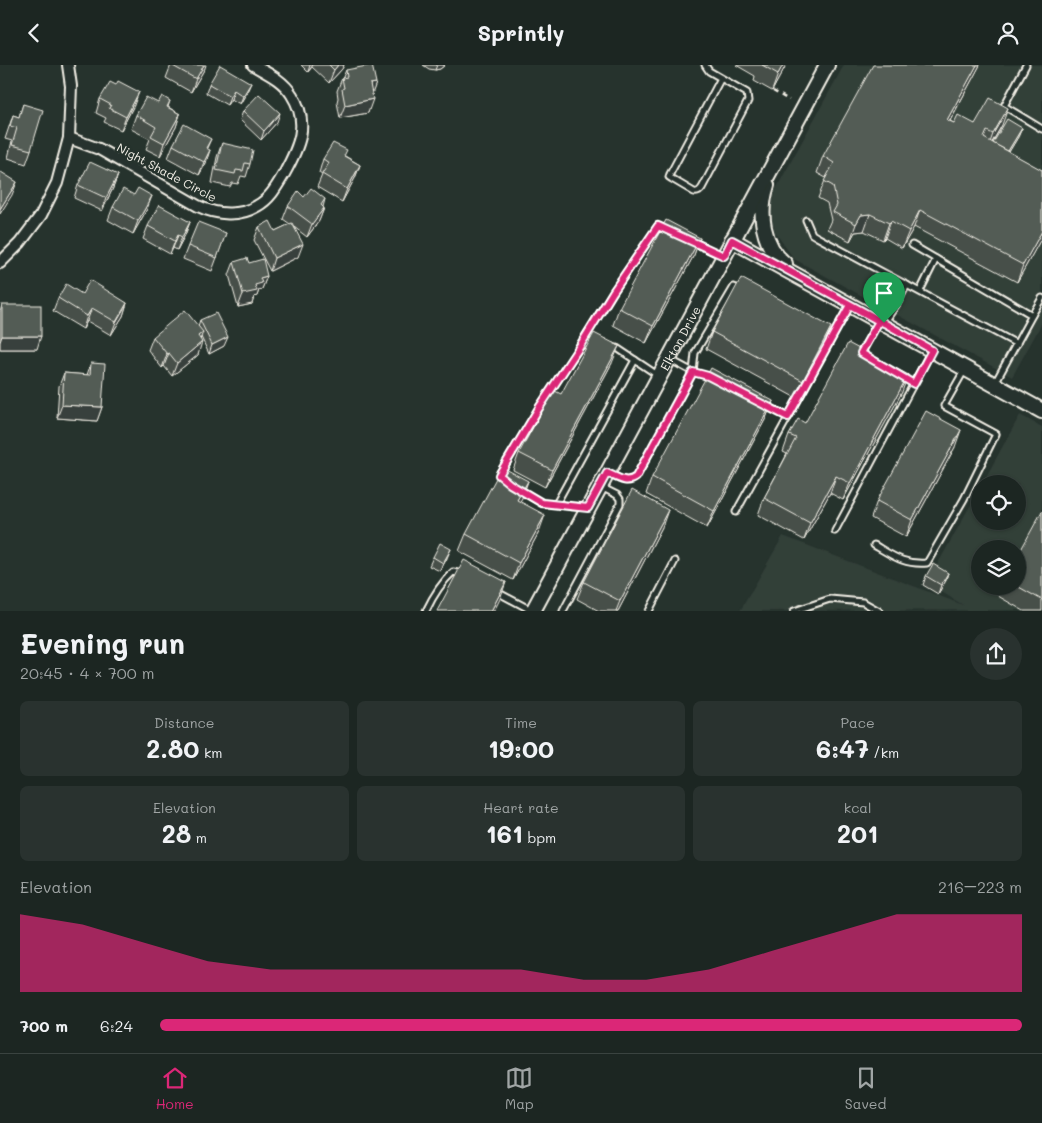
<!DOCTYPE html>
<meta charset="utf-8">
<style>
:root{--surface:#1c2622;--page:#29322f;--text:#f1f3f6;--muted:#a0a5a5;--line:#3a4340;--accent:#db2777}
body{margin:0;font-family:Mali,sans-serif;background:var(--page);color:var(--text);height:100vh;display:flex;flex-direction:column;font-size:19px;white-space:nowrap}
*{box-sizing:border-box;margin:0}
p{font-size:16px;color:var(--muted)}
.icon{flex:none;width:28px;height:28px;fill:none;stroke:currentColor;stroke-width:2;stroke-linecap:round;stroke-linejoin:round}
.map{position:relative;height:546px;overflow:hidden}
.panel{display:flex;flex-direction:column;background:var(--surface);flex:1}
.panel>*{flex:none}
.fabs{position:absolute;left:971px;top:410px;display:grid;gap:10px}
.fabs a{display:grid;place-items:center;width:55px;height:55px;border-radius:50%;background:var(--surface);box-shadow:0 1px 4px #0004,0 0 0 1px var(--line);font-size:25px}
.pin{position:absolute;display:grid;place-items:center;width:42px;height:42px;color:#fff;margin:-51px -21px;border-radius:50% 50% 50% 0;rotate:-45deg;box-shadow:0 0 5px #0007}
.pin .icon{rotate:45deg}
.round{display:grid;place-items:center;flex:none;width:52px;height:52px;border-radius:26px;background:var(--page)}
.headline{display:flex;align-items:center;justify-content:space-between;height:85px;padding:0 20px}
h1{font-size:28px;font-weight:800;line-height:38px}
.figures{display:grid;grid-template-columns:repeat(3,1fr);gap:8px;height:85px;padding:5px 20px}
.figures div{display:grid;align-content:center;border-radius:8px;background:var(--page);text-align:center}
.figures b{font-size:25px;font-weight:800}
.figures small{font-size:14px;font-weight:400}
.figures p{font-size:14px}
.chart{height:140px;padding:10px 20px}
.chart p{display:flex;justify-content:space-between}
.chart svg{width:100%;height:90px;margin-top:5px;fill:var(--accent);opacity:.7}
ul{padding:0 20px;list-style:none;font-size:16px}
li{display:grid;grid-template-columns:80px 60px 1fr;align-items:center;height:38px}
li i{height:12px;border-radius:6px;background:var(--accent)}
header{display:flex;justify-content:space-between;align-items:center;height:65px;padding:0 20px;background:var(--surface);font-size:22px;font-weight:800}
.tabs{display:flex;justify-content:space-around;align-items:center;height:70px;border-top:1px solid var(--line);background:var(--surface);font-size:14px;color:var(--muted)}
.tabs a{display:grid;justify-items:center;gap:2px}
.tabs .active{color:var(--accent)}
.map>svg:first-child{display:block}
.built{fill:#333f39;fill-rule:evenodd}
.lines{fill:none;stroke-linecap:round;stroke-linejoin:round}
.lane-casing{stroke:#f4f1e8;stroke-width:9}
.street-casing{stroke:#f4f1e8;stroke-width:14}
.secondary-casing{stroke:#f4f1e8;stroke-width:18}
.path{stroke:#f4f1e8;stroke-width:2.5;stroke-dasharray:5 4;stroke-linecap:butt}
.lane{stroke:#26332d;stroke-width:5}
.street{stroke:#26332d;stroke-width:10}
.secondary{stroke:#26332d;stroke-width:14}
.wall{fill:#474f49;stroke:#f4f1e8}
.shaded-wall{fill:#39403c;stroke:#f4f1e8}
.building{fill:#525c55;stroke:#f4f1e8}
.route-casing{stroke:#fff;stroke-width:10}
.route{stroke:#db2777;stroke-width:6}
.labels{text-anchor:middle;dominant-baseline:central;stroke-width:5;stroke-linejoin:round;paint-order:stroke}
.street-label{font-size:12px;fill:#f4f1e8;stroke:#26332d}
</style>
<header><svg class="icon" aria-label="back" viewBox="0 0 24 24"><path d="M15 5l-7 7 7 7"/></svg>Sprintly<svg class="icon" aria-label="person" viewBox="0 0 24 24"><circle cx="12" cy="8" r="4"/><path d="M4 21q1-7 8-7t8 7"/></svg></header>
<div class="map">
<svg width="1042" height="546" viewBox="0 0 1042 546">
<rect width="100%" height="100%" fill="#26332d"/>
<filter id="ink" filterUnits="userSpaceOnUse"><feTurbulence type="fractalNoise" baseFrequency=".02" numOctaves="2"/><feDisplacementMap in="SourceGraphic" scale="10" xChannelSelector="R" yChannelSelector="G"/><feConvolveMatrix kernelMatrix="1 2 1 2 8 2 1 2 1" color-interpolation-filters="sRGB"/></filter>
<g filter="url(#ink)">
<g class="built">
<polygon points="844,0 1042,0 1042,258 1012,312 794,194 775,167 770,148 771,133"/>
<path d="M1020 350 1042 362V545L740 546 783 471 963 540 927 518 980 423V456H1018V419H982ZM980 484H1018V521H980Z"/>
</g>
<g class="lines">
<defs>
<g id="lane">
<path d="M705 0 709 6 747 28 748 36 702 123C700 126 698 128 694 127L672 114 669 112 670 109 721 13"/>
<polyline points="1026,0 1004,41 1042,64"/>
<polyline points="806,155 812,169 817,172 1017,279"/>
<polyline points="692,176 722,191"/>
<polyline points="912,180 936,194"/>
<polyline points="920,226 936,194 1032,250 1042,233"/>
<polyline points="884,258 897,239 907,220"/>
<polyline points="580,280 613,227 658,161 668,165"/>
<polyline points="613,282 617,283 659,311"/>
<polyline points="864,289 861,288 878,257"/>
<polyline points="711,312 693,307 695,288 734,222 740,225"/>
<polyline points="995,318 1032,250"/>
<polyline points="765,340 788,352"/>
<polyline points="500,408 539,343 580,281 592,277 595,277"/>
<path d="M608 408C617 412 626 420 636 412L693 307 669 294"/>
<polyline points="518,424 542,438 588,443"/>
<polyline points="556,439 635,295"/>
<polyline points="736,447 850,240"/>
<polyline points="835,466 931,286"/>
<path d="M874 480C893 491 904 500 927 498L964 434 996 369 944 341 965 304"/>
<polyline points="497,527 531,545"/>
<path d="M426 546C433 531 441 518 453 507L462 509"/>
<polyline points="563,546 620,439 620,434 617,430 601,422"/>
<polyline points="649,546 675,496"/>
<polyline points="794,546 830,534 863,537 879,546"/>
</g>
<g id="street">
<path d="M69 73 99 84 198 141C217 150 239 152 257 141 270 134 277 121 284 109 299 82 310 58 292 30 283 15 267 8 253 0"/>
<polyline points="0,198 20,178 41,150 57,118 69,73 71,21 68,0"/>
</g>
<g id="secondary">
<path d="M767 120C758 148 762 180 785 199"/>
<polyline points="732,175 1042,346"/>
<path id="s1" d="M533 546 827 0"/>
</g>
</defs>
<use href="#lane" class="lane-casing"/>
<use href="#street" class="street-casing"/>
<use href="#secondary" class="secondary-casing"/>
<polyline class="path" points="773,26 789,35"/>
<use href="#lane" class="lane"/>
<use href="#street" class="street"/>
<use href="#secondary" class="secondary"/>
</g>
<g class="wall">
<polygon points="171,0 205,3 191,27 166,13"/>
<polygon points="301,0 344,0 342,4 329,18 312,2 308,7"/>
<polygon points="423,0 445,0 440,4 435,5 429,4"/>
<polygon points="736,0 786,0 772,26 754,16 755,11"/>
<polygon points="980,0 950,56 954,58 1002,60 992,78 993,78 1022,63 1018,72 1009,87 1041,105 1042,104 1042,172 1017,217 914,162 902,183 885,173 883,175 864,166 855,167 850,176 827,164 831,155 827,138 818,133 826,113 817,108 823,91"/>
<polygon points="346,5 376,18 372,28 368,48 340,53 337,37 338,33 337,26 342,13 343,12"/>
<polygon points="209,19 247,27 240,39 231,34 227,40 206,28"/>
<polygon points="100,34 134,40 121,65 104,57 106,53 96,48"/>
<polygon points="170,36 168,42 180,49 176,62 160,91 146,84 150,74 131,64 136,50 158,38"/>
<polygon points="23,39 31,85 26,99 8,93 12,76 5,74 13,50 19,52"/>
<polygon points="243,46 277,57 261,75 240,55"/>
<polygon points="211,74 207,83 206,98 199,110 168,93 173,80"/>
<polygon points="222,78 250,99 246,112 241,111 238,119 232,118 230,122 212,118 217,92"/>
<polygon points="345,91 360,100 355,113 342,137 317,122 322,110 319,108 323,94"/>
<polygon points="118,110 113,123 102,146 74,133 78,120"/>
<polygon points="304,132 325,134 323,142 324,143 319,156 307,172 294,162 298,192 270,206 254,175 259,162 275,166 290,159 283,154 288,141"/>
<polygon points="113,142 147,144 133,169 108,155"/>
<polygon points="190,157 185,170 177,185 173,183 170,189 143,174 148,161"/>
<polygon points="226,168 212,206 183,194 188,181"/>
<polygon points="700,173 694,190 646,278 613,260 619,243"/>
<polygon points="234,197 249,198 267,211 262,224 259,225 257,231 254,232 252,239 238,242 229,210"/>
<polygon points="82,229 127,238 123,251 111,270 87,256 83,264 53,246 58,233"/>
<polygon points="2,240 37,284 0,284 0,247"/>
<polygon points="200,255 224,281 209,289 201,272 198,290 172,311 164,301 162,303 148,285 153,272 198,261"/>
<polygon points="712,267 825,279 796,333 706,284"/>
<polygon points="91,298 102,342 97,356 57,353 59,321 64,308 87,310"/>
<polygon points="612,298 545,422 513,405 519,388 561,329"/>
<polygon points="902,327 843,435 830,428 804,475 758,450 764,433 787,389 783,387 789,370 805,358"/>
<polygon points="773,336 766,353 707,463 646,429 652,412"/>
<polygon points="955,382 906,472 871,453 877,436"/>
<polygon points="528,416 520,436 539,467 513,515 459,486 466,469"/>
<polygon points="1042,446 1042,546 1024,546 998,531 1001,521 1018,521"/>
<polygon points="662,462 618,546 599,546 577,534 584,517"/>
<polygon points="433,492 447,493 440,506 429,501"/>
<polygon points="948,508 945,517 938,529 923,520 926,511"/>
</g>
<g class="shaded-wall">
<polygon points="204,0 206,0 205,3 191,27 196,14"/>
<polygon points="310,0 313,0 308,7"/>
<polygon points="338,0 344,0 342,4 329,18 334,5"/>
<polygon points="437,0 445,0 440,4 435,5"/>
<polygon points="783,0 786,0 772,26 778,9"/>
<polygon points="977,0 980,0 941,72 947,55"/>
<polygon points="251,18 247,27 240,39 243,31"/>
<polygon points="376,18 371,32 370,19"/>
<polygon points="234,25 231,34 227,40 230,31"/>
<polygon points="139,27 134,40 121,65 126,52"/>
<polygon points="373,34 368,48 340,53 345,40"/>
<polygon points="1008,43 1002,60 987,86 993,69"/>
<polygon points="280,48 277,57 261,75 264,66"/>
<polygon points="180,49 176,62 160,91 164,78"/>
<polygon points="1022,63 1018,72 1004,95 1008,86"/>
<polygon points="210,85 206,98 199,110 204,97"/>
<polygon points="360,100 355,113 342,137 347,124"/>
<polygon points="118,110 113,123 102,146 106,133"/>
<polygon points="17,117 12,130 0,149 0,144"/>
<polygon points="152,131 147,144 133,169 138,156"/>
<polygon points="324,143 319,156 307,172 312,159"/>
<polygon points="920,145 914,162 902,183 909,166"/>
<polygon points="870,149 864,166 855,167 850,176 856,159 861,150"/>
<polygon points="891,156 885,173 883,175 889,158"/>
<polygon points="190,157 185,170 177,185 182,172"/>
<polygon points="1042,166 1042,172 1017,217 1023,200"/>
<polygon points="178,170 173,183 170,189 175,176"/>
<polygon points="700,173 694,190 646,278 653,261"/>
<polygon points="303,179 298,192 270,206 274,193"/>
<polygon points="267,211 262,224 259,225 257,231 254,232 252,239 238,242 243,229 255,220 260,213"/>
<polygon points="127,238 123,251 111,270 116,257"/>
<polygon points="92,243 87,256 83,264 87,251"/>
<polygon points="831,262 825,279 796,333 803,316"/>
<polygon points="203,267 198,280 198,271"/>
<polygon points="2,271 41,271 37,284 0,284 0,277"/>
<polygon points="228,272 224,281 209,289 212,280"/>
<polygon points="202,277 198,290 172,311 177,298"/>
<polygon points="619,281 612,298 545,422 552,405"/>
<polygon points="169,288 164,301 162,303 167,289"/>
<polygon points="908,310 902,327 843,435 850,418"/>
<polygon points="773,336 766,353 707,463 714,446"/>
<polygon points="62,340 102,342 97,356 57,353"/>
<polygon points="961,365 955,382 906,472 912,455"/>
<polygon points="836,411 830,428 804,475 810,458"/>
<polygon points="528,416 522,433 511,452 517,435"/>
<polygon points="668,445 662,462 618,546 616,546 620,536"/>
<polygon points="545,450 539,467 513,515 519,498"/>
<polygon points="451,484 447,493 440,506 443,498"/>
<polygon points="948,508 945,517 938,529 941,520"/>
<polygon points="506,517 500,534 494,546 491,546"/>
</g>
<g class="building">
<polygon points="171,0 204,0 196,14"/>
<polygon points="220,0 251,18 243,31 234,25 230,31 209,19"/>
<polygon points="329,0 338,0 334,5"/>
<polygon points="372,0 376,18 370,19 373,34 345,40 342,24 344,23 342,13 347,12 346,5"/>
<polygon points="762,0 783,0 778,9"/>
<polygon points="873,0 977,0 947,55 954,58 958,50 975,59 990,33 1008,43 993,69 987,66 984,73 1042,105 1042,166 1023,200 920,145 909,166 891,156 889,158 870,149 861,150 856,159 833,147 837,140 833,121 824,116 834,98 823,91"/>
<polygon points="118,16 139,27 126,52 109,43 111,40 100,34 110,17 116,20"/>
<polygon points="259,29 280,48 264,66 243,46"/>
<polygon points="162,31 170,36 167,42 180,49 164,78 151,71 156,62 136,50 146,32 158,38"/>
<polygon points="23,39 43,45 31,85 12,80 17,63 10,61 13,50 19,52"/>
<polygon points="1007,54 1022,63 1008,86 993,78"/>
<polygon points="184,59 211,74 206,83 210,85 204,97 173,80"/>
<polygon points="222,78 253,85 250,99 245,98 243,106 236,105 235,109 216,105"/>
<polygon points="333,78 347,85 344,91 360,100 347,124 322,109 329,98 323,94"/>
<polygon points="90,97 118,110 106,133 78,120"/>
<polygon points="1,107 17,117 0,144 0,109"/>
<polygon points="138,123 152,131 138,156 113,142 123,124 134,130"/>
<polygon points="311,123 325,134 321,140 324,143 312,159 288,141 298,126 304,132"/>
<polygon points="159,140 190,157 182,172 178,170 175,176 148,161"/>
<polygon points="666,155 700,173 653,261 619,243"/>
<polygon points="270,156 275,166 292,158 303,179 274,193 259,162"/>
<polygon points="198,157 226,168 217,193 188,181"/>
<polygon points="247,193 249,198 263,194 267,211 260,213 262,218 255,220 257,226 243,229 234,197"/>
<polygon points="741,213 831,262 803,316 712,267"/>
<polygon points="90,215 127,238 116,257 92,243 87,251 58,233 66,219 82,229"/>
<rect x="2" y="240" width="39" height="31"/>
<polygon points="185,245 203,267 198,271 202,277 177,298 169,288 167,289 153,272"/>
<polygon points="216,248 228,272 212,280 200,255"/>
<polygon points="594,268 619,281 552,405 519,388 553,325 561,329"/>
<polygon points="848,278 908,310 850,418 836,411 810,458 764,433 796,373 789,370 798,354 805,358"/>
<polygon points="91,298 105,299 102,342 62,340 64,308 90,310"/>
<polygon points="711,303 773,336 714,446 652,412"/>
<polygon points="926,346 961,365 912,455 877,436"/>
<polygon points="502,402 528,416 517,435 545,450 519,498 466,469"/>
<polygon points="632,425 668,445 620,536 584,517"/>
<polygon points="1042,446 1042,535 1017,521 1018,521 1018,490"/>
<polygon points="440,478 451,484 443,498 433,492"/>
<polygon points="464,495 506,517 491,546 437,546"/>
<polygon points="933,499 948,508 941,520 926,511"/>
</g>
</g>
<g class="lines" filter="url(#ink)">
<defs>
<path id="route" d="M884 258 732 175 724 191 658 161 613 227 580 281 539 343 499 410 510 419 542 438 588 443 607 408C617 412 626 420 636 412L693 307 708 311 788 352 850 240 879 256 861 288 914 319 932 285 884 258"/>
</defs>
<use href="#route" class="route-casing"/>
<use href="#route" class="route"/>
</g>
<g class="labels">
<g class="street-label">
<text transform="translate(167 107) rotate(28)">Night Shade Circle</text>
<text stroke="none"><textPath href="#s1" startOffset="310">Elkton Drive</textPath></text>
</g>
</g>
</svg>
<div class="fabs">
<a><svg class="icon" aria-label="locate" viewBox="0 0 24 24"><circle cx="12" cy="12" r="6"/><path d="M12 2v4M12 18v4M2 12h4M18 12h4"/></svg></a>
<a><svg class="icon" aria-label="layers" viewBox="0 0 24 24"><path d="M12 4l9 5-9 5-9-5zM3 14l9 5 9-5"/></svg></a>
</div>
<div class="pin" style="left:884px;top:258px;background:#1e9e55"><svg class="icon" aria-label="arrive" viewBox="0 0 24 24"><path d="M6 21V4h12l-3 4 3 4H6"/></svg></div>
</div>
<section class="panel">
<div class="headline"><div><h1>Evening run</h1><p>20:45 · 4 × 700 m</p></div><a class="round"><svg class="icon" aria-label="share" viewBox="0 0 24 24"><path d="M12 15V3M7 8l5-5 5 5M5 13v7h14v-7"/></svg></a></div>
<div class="figures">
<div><p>Distance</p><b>2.80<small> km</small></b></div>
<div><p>Time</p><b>19:00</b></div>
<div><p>Pace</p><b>6:47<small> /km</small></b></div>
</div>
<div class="figures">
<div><p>Elevation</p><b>28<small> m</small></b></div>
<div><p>Heart rate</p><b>161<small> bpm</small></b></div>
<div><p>kcal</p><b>201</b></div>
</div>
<div class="chart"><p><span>Elevation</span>216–223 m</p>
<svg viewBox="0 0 160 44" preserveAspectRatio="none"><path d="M0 44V6L10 11L20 20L30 29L40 33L50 33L60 33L70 33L80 33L90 38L100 38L110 33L120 24L130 15L140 6L150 6L160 6V44z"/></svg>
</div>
<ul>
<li><b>700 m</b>6:24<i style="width:100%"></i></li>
</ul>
</section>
<nav class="tabs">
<a class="active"><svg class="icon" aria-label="home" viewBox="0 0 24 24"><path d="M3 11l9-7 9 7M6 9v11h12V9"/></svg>Home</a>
<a><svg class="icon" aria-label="map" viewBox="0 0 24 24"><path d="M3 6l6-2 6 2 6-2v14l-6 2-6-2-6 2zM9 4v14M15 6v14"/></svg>Map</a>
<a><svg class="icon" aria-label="saved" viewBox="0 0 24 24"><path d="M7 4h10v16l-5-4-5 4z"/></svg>Saved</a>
</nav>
